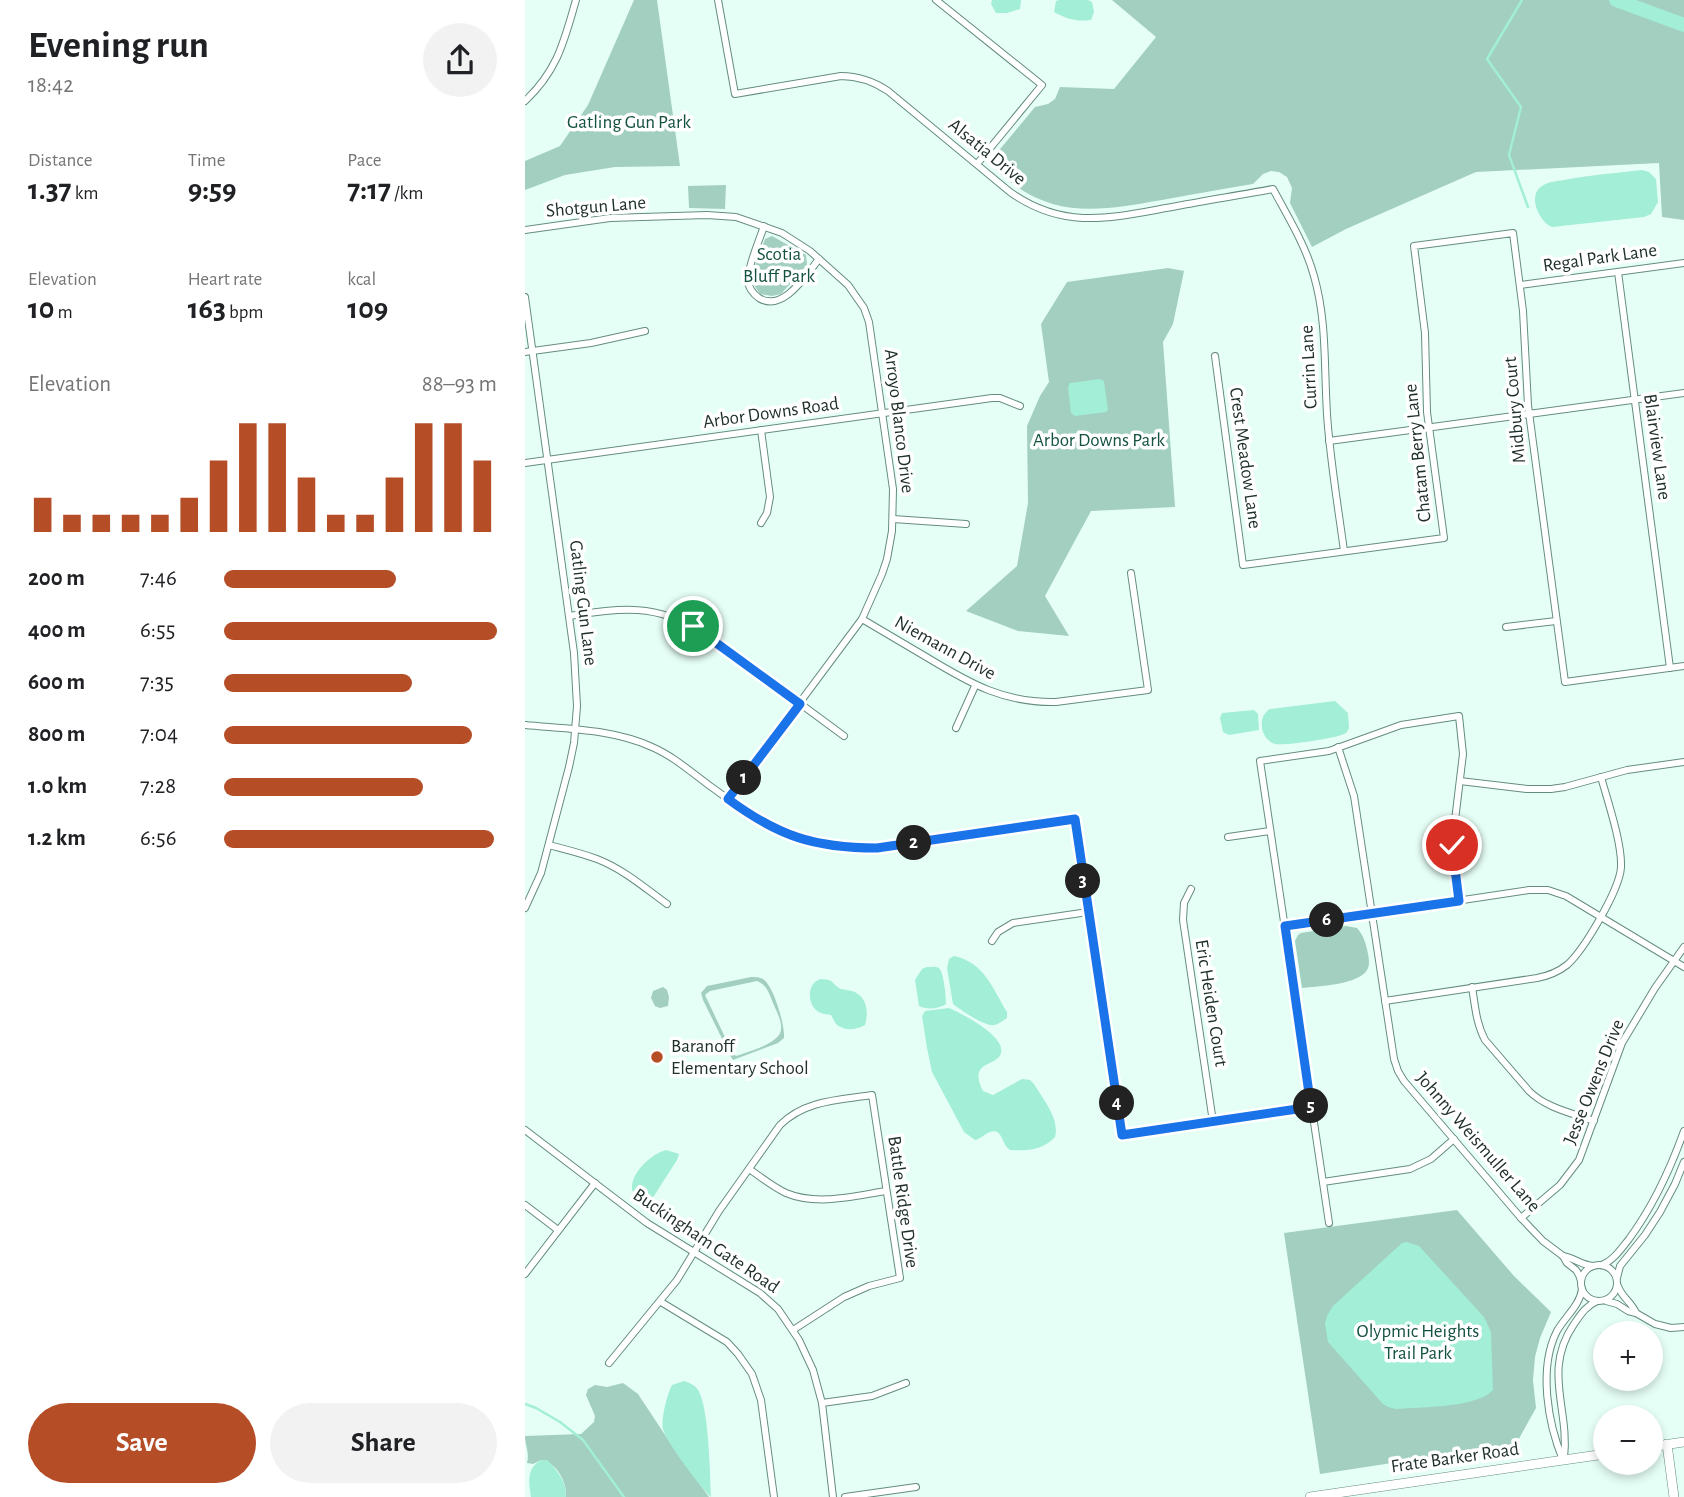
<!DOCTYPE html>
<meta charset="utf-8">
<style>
:root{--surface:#fff;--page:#f2f2f2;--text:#202124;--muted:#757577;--accent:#b54e27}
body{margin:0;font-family:"Alegreya Sans",sans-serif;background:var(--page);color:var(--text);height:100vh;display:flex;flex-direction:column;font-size:26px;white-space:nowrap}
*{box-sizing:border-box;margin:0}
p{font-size:23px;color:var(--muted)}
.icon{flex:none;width:38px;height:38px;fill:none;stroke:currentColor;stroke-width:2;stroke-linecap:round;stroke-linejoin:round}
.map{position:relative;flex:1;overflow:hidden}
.details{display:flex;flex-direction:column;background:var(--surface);width:525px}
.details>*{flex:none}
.controls{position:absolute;left:1068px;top:1321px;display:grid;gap:14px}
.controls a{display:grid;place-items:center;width:70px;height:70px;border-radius:50%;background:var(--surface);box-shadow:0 4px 10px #0003;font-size:35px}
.pin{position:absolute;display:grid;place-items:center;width:60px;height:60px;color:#fff;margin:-30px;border:4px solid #fff;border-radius:50%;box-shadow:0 2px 7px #0007}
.km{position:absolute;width:35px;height:35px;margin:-18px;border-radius:50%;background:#222;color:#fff;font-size:19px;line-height:35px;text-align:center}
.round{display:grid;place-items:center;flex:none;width:74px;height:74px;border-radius:37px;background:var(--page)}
.overview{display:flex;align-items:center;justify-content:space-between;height:119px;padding:0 28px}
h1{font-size:38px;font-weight:700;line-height:52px}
.stats{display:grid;grid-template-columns:repeat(3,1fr);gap:10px;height:119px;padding:7px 28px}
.stats div{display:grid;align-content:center}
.stats b{font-size:30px;font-weight:700}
.stats small{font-size:19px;font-weight:400}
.stats p{font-size:19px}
.chart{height:196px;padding:14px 28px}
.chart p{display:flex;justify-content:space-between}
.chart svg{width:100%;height:126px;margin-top:7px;stroke:var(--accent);stroke-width:6}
.cta{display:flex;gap:14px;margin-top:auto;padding:14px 28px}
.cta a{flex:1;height:80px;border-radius:42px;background:var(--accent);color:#fff;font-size:28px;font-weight:700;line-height:80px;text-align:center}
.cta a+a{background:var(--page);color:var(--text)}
ul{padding:0 28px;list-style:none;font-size:23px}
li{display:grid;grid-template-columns:112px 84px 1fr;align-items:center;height:52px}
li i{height:18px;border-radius:9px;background:var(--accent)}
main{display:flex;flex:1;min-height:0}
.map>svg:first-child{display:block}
.green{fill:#a2cfc0;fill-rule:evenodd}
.water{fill:#a2eed6}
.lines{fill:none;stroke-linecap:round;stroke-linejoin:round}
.stream{stroke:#a2eed6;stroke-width:2.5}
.river{stroke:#a2eed6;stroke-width:14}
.street-casing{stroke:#658c80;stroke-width:8}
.secondary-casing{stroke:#658c80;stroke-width:10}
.street{stroke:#fff;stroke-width:6}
.secondary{stroke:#fff;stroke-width:9}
.route-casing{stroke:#fff;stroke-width:14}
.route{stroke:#1a73e8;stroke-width:9}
.poi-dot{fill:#b54e27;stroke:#fff;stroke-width:2.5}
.labels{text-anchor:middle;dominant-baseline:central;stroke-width:7;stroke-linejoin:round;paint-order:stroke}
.park-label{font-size:19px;fill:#135141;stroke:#fff}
.street-label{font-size:19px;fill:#1e2e29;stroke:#fff}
.poi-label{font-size:19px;fill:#1e2e29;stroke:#fff;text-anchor:start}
</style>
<main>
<section class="details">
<div class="overview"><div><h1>Evening run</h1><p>18:42</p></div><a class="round"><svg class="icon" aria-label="share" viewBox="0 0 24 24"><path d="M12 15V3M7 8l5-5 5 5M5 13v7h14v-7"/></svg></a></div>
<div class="stats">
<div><p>Distance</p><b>1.37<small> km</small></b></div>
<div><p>Time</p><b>9:59</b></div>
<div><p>Pace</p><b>7:17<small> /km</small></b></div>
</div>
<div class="stats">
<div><p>Elevation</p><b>10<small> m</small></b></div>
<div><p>Heart rate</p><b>163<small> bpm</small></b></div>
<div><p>kcal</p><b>109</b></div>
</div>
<div class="chart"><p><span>Elevation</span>88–93 m</p>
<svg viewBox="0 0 160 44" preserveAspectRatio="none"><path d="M5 44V32M15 44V38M25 44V38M35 44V38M45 44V38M55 44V32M65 44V19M75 44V6M85 44V6M95 44V25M105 44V38M115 44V38M125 44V25M135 44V6M145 44V6M155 44V19"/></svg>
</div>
<ul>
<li><b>200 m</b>7:46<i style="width:63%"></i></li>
<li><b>400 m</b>6:55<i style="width:100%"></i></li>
<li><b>600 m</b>7:35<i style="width:69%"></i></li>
<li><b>800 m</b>7:04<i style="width:91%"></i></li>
<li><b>1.0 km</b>7:28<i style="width:73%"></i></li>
<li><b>1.2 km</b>6:56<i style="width:99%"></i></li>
</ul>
<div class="cta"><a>Save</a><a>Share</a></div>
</section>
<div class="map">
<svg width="1159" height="1497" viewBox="0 0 1159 1497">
<rect width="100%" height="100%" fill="#e6fff6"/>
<g class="green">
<polygon points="109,0 132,0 155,166 90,167 40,175 0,190 0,161 35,146 63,105"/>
<path d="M587 0H1159V220L1137 217 1134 163 951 172 821 229 787 247 765 203 767 188 762 177 754 172 746 171 738 174 728 184C698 189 668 194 637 200 583 209 535 220 487 183 480 177 467 170 466 160L510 107 523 104 530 99 535 87 589 89 631 37Z"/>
<polygon points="201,185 200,209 164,208 163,186"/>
<polygon points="247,236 281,255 282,265 256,294 247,296 235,294 227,282 227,275 240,239"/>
<polygon points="643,268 659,271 648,324 638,342 650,507 566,511 520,596 544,636 493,631 441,611 492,566 503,503 502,426 515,396 524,382 516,324 542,282"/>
<path d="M821 926 832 928C839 936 841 944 843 954 844 959 845 966 842 970 833 985 793 986 777 988L770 941 773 935 776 933Z"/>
<path d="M226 977C232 977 238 977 242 983 250 993 260 1025 259 1038L253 1043 208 1060 206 1057 178 1000 176 993 182 986ZM232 981C242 985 244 993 248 1003 251 1011 257 1020 256 1029 256 1043 223 1052 211 1056L207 1052 180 995 185 991Z"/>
<polygon points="138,987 142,990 144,997 143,1006 135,1008 130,1006 126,998 128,991"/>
<polygon points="932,1210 989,1276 1026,1312 1015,1338 1010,1357 1008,1380 1011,1408 991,1444 795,1474 759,1233"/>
<path d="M98 1383 113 1394 148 1447 184 1497H41C42 1487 36 1471 27 1465 24 1462 19 1462 16 1460L8 1464 2 1463C5 1453 0 1446 0 1436L56 1434 69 1422 70 1416 61 1395 63 1389 70 1385 82 1387Z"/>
</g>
<g class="water">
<polygon points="467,0 496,0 495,9 482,13 471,13 466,4"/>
<path d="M534 0H563L567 2 569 12 566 20C552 22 542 19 529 12L531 1Z"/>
<path d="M1117 170 1124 172 1131 179 1133 202 1126 214 1119 217 1027 227C1014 222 1002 195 1017 186 1022 182 1032 181 1039 180 1064 175 1091 173 1117 170Z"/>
<polygon points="575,379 579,381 583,410 581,412 550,416 546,413 543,387 545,383"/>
<path d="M810 701 823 713 824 728C823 730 822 732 821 733 814 738 759 746 750 744 736 740 731 717 745 709Z"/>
<polygon points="729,710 733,714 734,730 704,735 698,732 695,718 697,713"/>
<path d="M429 956C459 962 468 989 482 1012V1018C477 1021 472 1026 466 1025 456 1024 436 1010 428 1004L422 968 424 959Z"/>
<path d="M402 967C406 967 411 966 414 968 419 973 421 997 421 1004 414 1009 401 1010 394 1006L390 980 397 969Z"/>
<path d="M296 979C311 980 305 983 316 989 319 990 324 990 327 991 342 996 344 1012 340 1025 332 1030 320 1031 312 1025 309 1022 308 1018 306 1015 302 1014 297 1014 294 1012 283 1007 280 983 296 979Z"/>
<path d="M424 1008C436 1013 481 1036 476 1053 473 1067 442 1060 458 1091L468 1095 497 1079 505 1080 509 1084C518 1099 535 1119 530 1137 518 1150 502 1151 485 1150 476 1144 478 1128 465 1132 459 1134 456 1139 450 1140L439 1132 407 1072 402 1048 397 1016 400 1011Z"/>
<path d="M141 1150 154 1154 152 1160 127 1199 124 1201H119L107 1190C105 1173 126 1154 141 1150Z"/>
<path d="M882 1242 894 1246 959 1317 966 1332 968 1390C952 1408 895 1407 871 1409L863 1407 858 1404 803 1342 800 1324 802 1316 808 1306 877 1243Z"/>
<path d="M159 1381C165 1383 170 1385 173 1390 184 1407 185 1474 186 1497 176 1488 141 1442 138 1429 136 1418 142 1395 147 1385Z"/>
<path d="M16 1460H22C32 1469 42 1483 41 1497H6C4 1482 1 1469 16 1460Z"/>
</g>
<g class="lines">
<g class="stream">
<polyline points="997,0 962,59 996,107 984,155 1003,207"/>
<polyline points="0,1404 11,1408 35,1422 58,1440 99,1497"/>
</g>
<polyline class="river" points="1091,0 1159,25"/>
<defs>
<g id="street">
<path d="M193 0 210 94 316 76C334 76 348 81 363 91L485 192C541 232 590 217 652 206 684 200 716 195 748 189 763 217 781 246 789 276 802 321 799 367 802 414 805 460 813 506 819 551"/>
<polyline points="411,0 517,85 452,164"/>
<path d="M0 101C33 70 39 41 51 0"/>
<path d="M239 226C235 239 222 268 223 280 223 287 228 294 234 298 258 313 281 275 294 259"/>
<polyline points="0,230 85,218 182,215 211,217 257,233 285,251 323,285 339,308 344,322 368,489 367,531 362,559 357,574 337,619 203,799"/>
<polyline points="1093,272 1145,668"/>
<polyline points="995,285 1159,263"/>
<polyline points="0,297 49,653 52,706 49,743 44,767 16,873 0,908"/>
<polyline points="0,352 66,343 120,331"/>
<polyline points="690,356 718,565 919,538 902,412 900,333 889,246 988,233 998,311 1003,405 1040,682 1159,666"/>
<polyline points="236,430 245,497 242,513 236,523"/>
<polyline points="804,441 1159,393"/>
<polyline points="0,463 467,398 475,398 495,406"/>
<polyline points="368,519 441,524"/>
<path d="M44 616C97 608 130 603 178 632L319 736"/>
<path d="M337 619C359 632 381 645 403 658 446 684 479 703 531 702L623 690 606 573"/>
<polyline points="981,627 1031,621"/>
<path d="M0 725C42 729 88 729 127 747 148 756 166 772 185 786 201 797 216 810 233 820 270 842 310 848 352 848L550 819 597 1135 787 1107"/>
<polyline points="431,728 450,686"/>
<polyline points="813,747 829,796 869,1059 873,1071 879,1081 996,1218 1018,1241 1038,1256 1042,1263 1051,1270 1054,1275 1056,1281"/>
<polyline points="935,781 1002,789 1026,789 1040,787 1102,770 1159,762"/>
<polyline points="703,837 745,831"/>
<path d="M24 845C39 849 56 853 72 859 98 869 120 888 142 904"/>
<polyline points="666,889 659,903 658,920 688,1122"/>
<polyline points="759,927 1004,890 1023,890 1041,896 1159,967"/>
<polyline points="467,941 473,932 488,923 563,912"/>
<path d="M947 987C950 1005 951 1023 960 1040L1004 1091C1021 1108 1047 1113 1069 1121"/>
<path d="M860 1001 1012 978C1023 976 1033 972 1042 965 1059 950 1095 889 1096 867 1097 843 1083 802 1076 777"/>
<polyline points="0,1130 122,1223 235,1293 253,1309 274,1340 288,1370 297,1403 308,1497"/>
<path d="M224 1169C236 1177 248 1187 261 1193 292 1206 329 1196 361 1191"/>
<polyline points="798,1182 885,1169 906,1159 929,1139"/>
<polyline points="0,1205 33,1230"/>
<polyline points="996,1218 1035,1185 1054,1160 1097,1043 1130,988 1159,947"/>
<polyline points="804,1223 735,761 804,751 876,725 934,716 938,754 927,845 934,900"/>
<path d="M1038 1256C1049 1258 1057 1265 1068 1266"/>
<path d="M1077 1265C1089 1260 1096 1249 1104 1239 1129 1205 1145 1170 1159 1131"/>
<circle cx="1074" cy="1283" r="18"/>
<polyline points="0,1274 70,1183"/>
<polyline points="1092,1278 1095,1266 1120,1235 1135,1212 1150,1184 1159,1162"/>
<path d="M1093 1286C1097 1298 1106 1301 1111 1313"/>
<polyline points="1081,1301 1092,1304 1103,1311 1111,1313 1130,1324 1146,1328 1159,1327"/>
<polyline points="136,1302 202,1342 213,1354 227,1374 236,1400 249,1497"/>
<path d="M84 1363 152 1280 194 1211 255 1125C280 1100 314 1100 347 1095L375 1278 344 1286 319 1297 268 1330"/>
<polyline points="297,1403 347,1396 381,1383"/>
<path d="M1039 1458C1045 1409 1017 1371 1049 1324 1056 1314 1061 1306 1072 1301"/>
<path d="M1038 1460C1023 1424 1013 1368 1032 1331 1040 1317 1055 1305 1057 1289"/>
<polyline points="320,1497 391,1487"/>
</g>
<g id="secondary">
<polyline points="1142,1444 1149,1497"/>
<polyline points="1125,1447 1159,1442"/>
<polyline points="785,1497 1080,1454"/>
</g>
</defs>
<use href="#street" class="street-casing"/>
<use href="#secondary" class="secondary-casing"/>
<use href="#street" class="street"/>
<use href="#secondary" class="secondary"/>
</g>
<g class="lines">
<defs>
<path id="route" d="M168 626 275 704 203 799C253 836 289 848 352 848L550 819 597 1135 786 1107 760 926 934 901 927 845"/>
</defs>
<use href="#route" class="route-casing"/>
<use href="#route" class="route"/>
</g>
<circle class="poi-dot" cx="132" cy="1057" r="7"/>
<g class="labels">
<g class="park-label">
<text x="104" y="122">Gatling Gun Park</text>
<text x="254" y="254">Scotia<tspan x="254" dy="22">Bluff Park</tspan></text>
<text x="574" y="440">Arbor Downs Park</text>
<text x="893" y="1331">Olypmic Heights<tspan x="893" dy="22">Trail Park</tspan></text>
</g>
<g class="street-label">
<text transform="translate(462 152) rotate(39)">Alsatia Drive</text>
<text transform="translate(71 207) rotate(-5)">Shotgun Lane</text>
<text transform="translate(1075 258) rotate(-8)">Regal Park Lane</text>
<text transform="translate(784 367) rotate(-93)">Currin Lane</text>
<text transform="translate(990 410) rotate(-95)">Midbury Court</text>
<text transform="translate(246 413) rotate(-8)">Arbor Downs Road</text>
<text transform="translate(374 421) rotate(83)">Arroyo Blanco Drive</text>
<text transform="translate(1132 447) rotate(82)">Blairview Lane</text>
<text transform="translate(893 453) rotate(-96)">Chatam Berry Lane</text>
<text transform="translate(720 458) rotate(82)">Crest Meadow Lane</text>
<text transform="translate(58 603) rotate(83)">Gatling Gun Lane</text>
<text transform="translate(420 648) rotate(29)">Niemann Drive</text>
<text transform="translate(686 1003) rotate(81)">Eric Heiden Court</text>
<text transform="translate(1069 1082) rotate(-68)">Jesse Owens Drive</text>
<text transform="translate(953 1142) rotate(49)">Johnny Weismuller Lane</text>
<text transform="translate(378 1202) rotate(82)">Battle Ridge Drive</text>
<text transform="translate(181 1241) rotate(34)">Buckingham Gate Road</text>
<text transform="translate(930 1458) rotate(-8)">Frate Barker Road</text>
</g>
<g class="poi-label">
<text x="146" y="1046">Baranoff<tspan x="146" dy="22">Elementary School</tspan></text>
</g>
</g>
</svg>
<div class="controls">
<a>+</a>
<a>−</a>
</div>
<div class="pin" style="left:168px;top:626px;background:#1e9e55"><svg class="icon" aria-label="arrive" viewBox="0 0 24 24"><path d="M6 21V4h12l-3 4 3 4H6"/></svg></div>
<div class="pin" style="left:927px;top:845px;background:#d93025"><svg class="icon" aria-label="check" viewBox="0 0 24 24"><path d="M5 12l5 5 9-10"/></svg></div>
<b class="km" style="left:219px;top:778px">1</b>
<b class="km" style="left:389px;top:843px">2</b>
<b class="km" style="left:558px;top:881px">3</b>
<b class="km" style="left:592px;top:1103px">4</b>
<b class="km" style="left:786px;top:1106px">5</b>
<b class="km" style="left:802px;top:920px">6</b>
</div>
</main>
